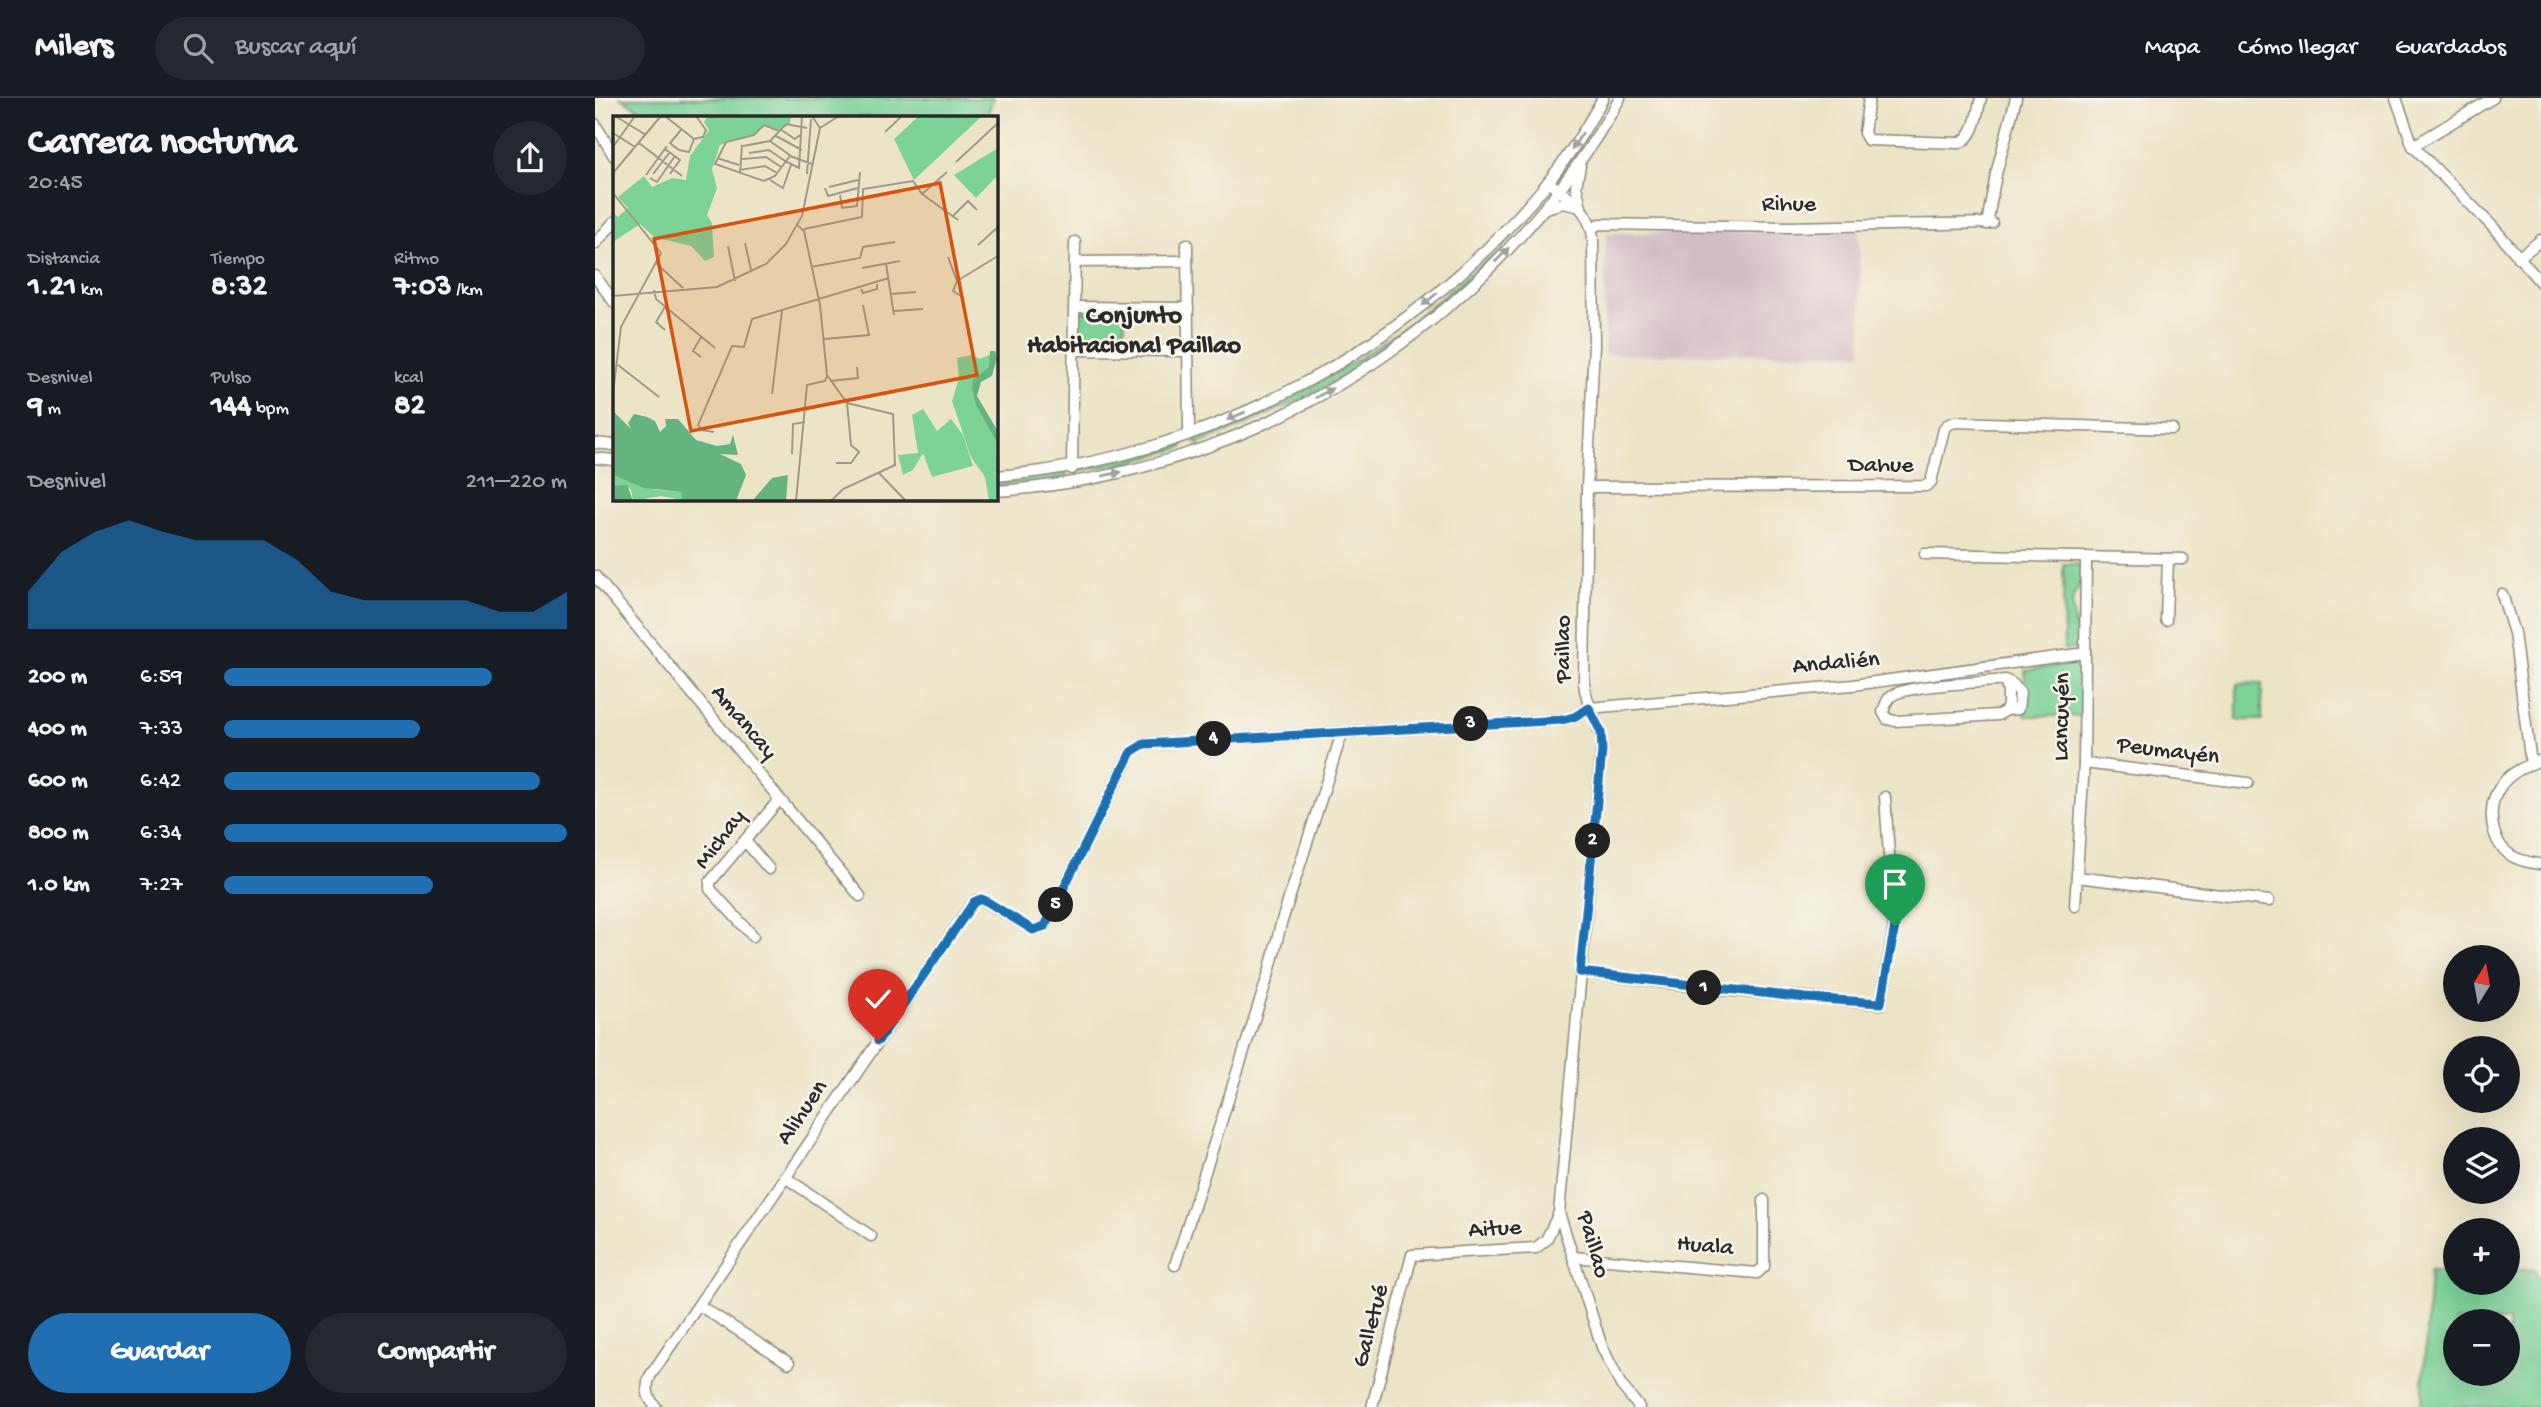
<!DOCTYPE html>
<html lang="es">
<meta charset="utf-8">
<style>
:root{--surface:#171b24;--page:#242831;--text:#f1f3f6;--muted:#9ea1a6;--line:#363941;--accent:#1f6fb2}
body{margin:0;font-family:"Gochi Hand",sans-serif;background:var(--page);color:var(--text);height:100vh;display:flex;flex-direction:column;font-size:26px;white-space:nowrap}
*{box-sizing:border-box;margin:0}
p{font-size:23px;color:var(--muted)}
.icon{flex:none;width:38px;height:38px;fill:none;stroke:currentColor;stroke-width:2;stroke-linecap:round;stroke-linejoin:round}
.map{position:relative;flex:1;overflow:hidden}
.panel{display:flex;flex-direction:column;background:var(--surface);width:595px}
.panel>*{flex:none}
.needle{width:46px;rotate:11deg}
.tools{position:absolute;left:1848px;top:847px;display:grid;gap:14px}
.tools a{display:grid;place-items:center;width:77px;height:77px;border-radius:50%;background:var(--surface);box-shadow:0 7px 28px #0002;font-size:35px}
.pin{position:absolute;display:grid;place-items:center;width:60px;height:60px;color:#fff;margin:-72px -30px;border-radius:50% 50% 50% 0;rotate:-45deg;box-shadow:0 0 7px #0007}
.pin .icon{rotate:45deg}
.km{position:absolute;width:35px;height:35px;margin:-18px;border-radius:50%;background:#222;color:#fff;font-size:19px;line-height:35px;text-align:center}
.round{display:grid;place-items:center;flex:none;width:74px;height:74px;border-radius:37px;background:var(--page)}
.headline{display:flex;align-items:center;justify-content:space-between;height:119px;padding:0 28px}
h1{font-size:38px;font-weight:800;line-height:52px}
.metrics{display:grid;grid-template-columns:repeat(3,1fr);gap:10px;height:119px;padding:7px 28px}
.metrics div{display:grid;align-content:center}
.metrics b{font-size:30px;font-weight:800}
.metrics small{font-size:19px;font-weight:400}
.metrics p{font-size:19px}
.chart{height:196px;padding:14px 28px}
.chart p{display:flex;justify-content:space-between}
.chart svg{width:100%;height:126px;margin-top:7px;fill:var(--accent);opacity:.7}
.cta{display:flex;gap:14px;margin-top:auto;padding:14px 28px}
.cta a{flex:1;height:80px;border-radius:42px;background:var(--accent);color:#fff;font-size:28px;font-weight:800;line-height:80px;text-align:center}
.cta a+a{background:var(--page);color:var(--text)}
ul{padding:0 28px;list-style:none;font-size:23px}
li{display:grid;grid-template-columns:112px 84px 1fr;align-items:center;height:52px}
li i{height:18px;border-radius:9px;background:var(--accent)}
header{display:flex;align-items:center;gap:42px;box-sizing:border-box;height:98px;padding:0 35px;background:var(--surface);border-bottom:2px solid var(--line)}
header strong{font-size:33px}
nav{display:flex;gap:38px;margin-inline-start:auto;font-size:24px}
.search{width:490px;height:63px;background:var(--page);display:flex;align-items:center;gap:18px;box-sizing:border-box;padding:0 24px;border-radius:38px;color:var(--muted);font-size:26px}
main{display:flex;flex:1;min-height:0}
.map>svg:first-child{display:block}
.industrial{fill:#d2bdc5}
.green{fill:#7cd297;stroke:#547e61;stroke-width:2;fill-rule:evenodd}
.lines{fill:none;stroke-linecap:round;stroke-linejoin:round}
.minor-casing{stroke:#8c8878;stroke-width:13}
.minor{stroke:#fff;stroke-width:10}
.oneway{fill:#a0a0a0}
.route-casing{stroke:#fff;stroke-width:14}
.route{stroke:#1f6fb2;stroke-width:9}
.labels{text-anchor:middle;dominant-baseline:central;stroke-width:5;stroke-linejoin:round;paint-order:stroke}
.street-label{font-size:24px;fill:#2b2b2b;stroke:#f7f3e8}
.neighbourhood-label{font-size:26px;font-weight:bold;fill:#2b2b2b;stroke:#f7f3e8}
.inset-road{fill:none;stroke:#9f9a88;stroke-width:2}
.view{fill:#d5540f;fill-opacity:0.15;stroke:#d5540f;stroke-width:3.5}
.inset-edge{fill:none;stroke:#2b2b2b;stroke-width:3.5}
</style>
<header>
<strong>Milers</strong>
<div class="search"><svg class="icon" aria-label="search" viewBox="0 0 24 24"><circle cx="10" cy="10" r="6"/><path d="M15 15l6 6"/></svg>Buscar aquí</div>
<nav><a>Mapa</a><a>Cómo llegar</a><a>Guardados</a></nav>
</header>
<main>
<section class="panel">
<div class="headline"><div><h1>Carrera nocturna</h1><p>20:45</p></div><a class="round"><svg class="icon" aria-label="share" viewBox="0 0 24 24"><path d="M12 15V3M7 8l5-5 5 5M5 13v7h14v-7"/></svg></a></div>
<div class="metrics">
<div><p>Distancia</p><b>1.21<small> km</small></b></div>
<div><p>Tiempo</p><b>8:32</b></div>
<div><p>Ritmo</p><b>7:03<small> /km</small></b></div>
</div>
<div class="metrics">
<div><p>Desnivel</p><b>9<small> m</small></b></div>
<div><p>Pulso</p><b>144<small> bpm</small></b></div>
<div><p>kcal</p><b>82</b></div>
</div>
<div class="chart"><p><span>Desnivel</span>211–220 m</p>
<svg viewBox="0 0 160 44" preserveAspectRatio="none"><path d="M0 44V31L10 17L20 10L30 6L40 10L50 13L60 13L70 13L80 20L90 31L100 34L110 34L120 34L130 34L140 38L150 38L160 31V44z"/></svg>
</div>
<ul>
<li><b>200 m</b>6:59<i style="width:78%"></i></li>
<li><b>400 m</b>7:33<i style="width:57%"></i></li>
<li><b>600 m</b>6:42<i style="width:92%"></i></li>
<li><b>800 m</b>6:34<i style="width:100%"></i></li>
<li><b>1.0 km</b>7:27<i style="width:61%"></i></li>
</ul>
<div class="cta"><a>Guardar</a><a>Compartir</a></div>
</section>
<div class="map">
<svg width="1946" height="1309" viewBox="0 0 1946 1309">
<rect width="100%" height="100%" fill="#f7f3e8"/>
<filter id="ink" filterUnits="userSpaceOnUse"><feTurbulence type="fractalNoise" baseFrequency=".0143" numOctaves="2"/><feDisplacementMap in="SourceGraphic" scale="14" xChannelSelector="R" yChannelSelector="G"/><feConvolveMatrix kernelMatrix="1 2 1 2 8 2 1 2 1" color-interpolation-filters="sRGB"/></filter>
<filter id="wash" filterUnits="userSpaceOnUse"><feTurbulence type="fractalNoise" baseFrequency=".00686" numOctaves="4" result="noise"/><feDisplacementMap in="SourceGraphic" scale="28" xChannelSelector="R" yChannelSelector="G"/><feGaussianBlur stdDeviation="1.57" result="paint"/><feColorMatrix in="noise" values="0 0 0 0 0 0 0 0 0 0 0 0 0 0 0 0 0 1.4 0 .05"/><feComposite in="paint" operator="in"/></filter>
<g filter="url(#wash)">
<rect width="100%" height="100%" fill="#ece4c6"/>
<polygon class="industrial" points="1264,132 1267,255 1009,257 1011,135"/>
<g class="green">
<polygon points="26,0 398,0 392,19 57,19"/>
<path d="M916 137 918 140C893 164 868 190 841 213 770 273 688 313 603 346L600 345 601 340C699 306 787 252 865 184 883 169 900 155 916 137Z"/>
<polygon points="483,213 530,214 529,244 486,243 482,239"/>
<polygon points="584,344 588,345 588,349 535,364 480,374 480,370"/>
<polygon points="471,374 472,378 470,380 401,388 401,382"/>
<polygon points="1468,466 1482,466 1486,470 1486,485 1478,499 1477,510 1480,527 1484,534 1484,551 1469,551"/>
<polygon points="1478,564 1485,567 1487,618 1430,618 1430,573"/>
<polygon points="1667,585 1667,622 1642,622 1642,586"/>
<path d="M1835 1172H1860V1185H1913V1172H1940L1946 1188V1309H1823L1827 1303ZM1860 1223H1913V1276H1860Z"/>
</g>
</g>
<g filter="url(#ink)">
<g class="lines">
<defs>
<g id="minor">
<path d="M1274 0 1269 35 1273 42 1364 45C1380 40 1382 14 1386 0"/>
<polyline points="1801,0 1818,48 1898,129 1946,185"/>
<polyline points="0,26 19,58"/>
<polyline points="1818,48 1898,0"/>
<path d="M953 84C975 101 993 109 998 138L999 247 992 389 989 585C991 608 1005 624 1007 646L964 1115 1007 1249 1026 1287 1044 1309"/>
<polyline points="951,110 968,105 986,109 981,88 985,68"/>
<polyline points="1392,126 1401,76 1421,0"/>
<polyline points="997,130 1004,126 1193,129 1397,125"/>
<polyline points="0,146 19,124"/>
<polyline points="592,146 594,331"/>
<polyline points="1923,160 1946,142"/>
<polyline points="480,164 592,163"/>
<polyline points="0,178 19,204"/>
<polyline points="479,209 593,210"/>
<polyline points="479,252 593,253"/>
<polyline points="0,345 19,347"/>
<polyline points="0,360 19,362"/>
<polyline points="477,371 480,144"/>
<path d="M401 378C612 362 820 248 953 84 974 58 992 29 1008 0"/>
<polyline points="992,389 1331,388 1336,384 1349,331 1352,327 1360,324 1577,331"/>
<path d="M401 393C662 376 896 227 1025 0"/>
<polyline points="1330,456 1588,461"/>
<polyline points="0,478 265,798"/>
<polyline points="1907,496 1919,535 1936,666"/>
<polyline points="1571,522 1573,461"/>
<path d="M1410 582C1414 593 1414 601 1412 612L1403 617 1300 623 1292 621 1288 614C1290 609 1291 603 1295 599 1310 586 1387 585 1410 582L1418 586 1425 595 1423 611 1412 612"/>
<polyline points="1489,665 1653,685"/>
<polyline points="150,743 174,771"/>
<path d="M1943 766C1934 764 1925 763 1917 758 1895 745 1891 709 1905 689 1914 675 1932 667 1946 662"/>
<polyline points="1482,779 1674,803"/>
<polyline points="1480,808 1489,665 1491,459"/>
<polyline points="158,838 115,791 115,784 184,702"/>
<polyline points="985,874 1129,892 1286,906 1299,828 1290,699"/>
<polyline points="190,1079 276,1138"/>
<polyline points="978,1159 1162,1175 1169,1169 1169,1102"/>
<polyline points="580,1167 674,875 686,826 747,635"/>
<polyline points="105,1208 194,1265"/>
<path d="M61 1309C52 1300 50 1290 55 1278L377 806 381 802H388L438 832 450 828 536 654 549 646 967 622 979 619 994 610 1258 587 1490 555"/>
<polyline points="777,1309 817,1157 941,1150 951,1142 964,1115"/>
</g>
</defs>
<use href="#minor" class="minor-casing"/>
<use href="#minor" class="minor"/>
</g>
<defs><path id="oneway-solid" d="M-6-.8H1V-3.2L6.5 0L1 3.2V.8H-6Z" transform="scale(1.75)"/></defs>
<g class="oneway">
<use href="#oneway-solid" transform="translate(982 43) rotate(124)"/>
<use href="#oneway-solid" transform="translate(907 157) rotate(-46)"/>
<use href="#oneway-solid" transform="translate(835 201) rotate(140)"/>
<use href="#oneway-solid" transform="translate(729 295) rotate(-29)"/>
<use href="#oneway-solid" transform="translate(641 318) rotate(157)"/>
<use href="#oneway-solid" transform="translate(517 376) rotate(-12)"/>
</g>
</g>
<g class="lines" filter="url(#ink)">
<defs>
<polyline id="route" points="283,943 379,804 386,801 391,803 438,832 450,828 536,654 549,646 967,622 979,619 994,610 1006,634 1007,653 985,874 1211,900 1286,905 1300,828"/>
</defs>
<use href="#route" class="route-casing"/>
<use href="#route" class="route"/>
</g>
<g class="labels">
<g class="street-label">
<text x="1194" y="107">Rihue</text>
<text x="1286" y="368">Dahue</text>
<text transform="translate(969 551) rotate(-90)">Paillao</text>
<text transform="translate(1241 566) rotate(-5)">Andalién</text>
<text transform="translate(1468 619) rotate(-89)">Lancuyén</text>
<text transform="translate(148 625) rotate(50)">Amancay</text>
<text transform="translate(1573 654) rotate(7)">Peumayén</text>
<text transform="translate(126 742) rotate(-53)">Michay</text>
<text transform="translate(208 1015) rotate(-56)">Alihuen</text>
<text transform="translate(900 1132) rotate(-3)">Aitue</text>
<text transform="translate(997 1147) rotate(74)">Paillao</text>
<text transform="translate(1110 1149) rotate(5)">Huala</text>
<text transform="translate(777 1228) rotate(-75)">Galletué</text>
</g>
<g class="neighbourhood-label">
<text x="539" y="219">Conjunto<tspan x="539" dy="30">Habitacional Paillao</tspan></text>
</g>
</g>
<g transform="translate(18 18)">
<rect width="385" height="385" fill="#ece4c6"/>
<path d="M95 0H178L177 8 166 14 151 8 141 18 107 29 99 53 104 72 94 99 99 107 101 141 92 145 78 130 41 121 27 108 0 126V96L5 101 15 92 5 81 31 60 39 71 59 62 73 64 77 40 96 14 91 6ZM306 0H369L301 64 281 23ZM385 32V59L363 82 341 59ZM378 238 379 247 360 274 385 325V385H376L372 361 358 341 339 285 346 262 344 242 359 239 367 243ZM310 293 324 315 338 303 350 319 360 350 319 361 310 337 300 354 290 359 285 339 305 337 299 299ZM0 359 43 374 68 376 69 384 48 380 20 385 18 373 0 370Z" fill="#7cd297"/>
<path d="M377 235H382L384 242 379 260 368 266 364 280 383 312 385 328 363 289 359 272 360 264 376 251ZM1 296 18 313 15 307 21 298 34 301 42 305 47 316 53 310 52 303H65L83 324 104 330 117 328 120 319 125 339 107 338 128 348 133 359 123 385H69L68 376 31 372 0 359ZM175 359 173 385H139L159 362ZM14 369 20 385H0V370Z" fill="#65b480"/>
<path class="inset-road" d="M2 0 33 19M52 0 81 23M199 0 207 12 226 0M167 13 182 23 187 19M68 14 57 27 66 34 76 36 81 23M166 15 151 9 141 19 113 26 102 48 151 65 162 60 177 40 199 48M272 16 289 0M0 17 22 31M163 20 189 34M81 23 90 21 93 14 83 0M157 25 178 40M26 27 69 60M130 30 157 25 173 8 194 12M0 31 22 0M52 33 67 44 57 58M136 37 156 34 172 45M104 42 126 49M129 43 153 41 168 51M172 45 186 52 189 0M343 46 385 7M126 54 152 50 164 57M0 57 48 0M127 57 129 29M40 58 57 36M194 58 198 3M33 59 54 30M37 62 44 66 62 40M157 64 170 72 178 49M216 71 245 64M212 72 215 80 245 72M0 77 48 137 8 211 0 277M309 78 334 56M227 79 229 92 244 90 247 56M340 100 355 85 364 94M249 101 250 73 300 65 309 78 345 104M183 108 191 115 207 189 214 259 234 287 280 298 282 349 230 373 218 385M191 113 249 101M132 127 138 154M365 129 385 111M115 130 122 165M335 141 344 165 340 175 348 180M43 147 70 172M273 148 281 199M198 151 247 142 250 131 282 126M249 152 287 145M344 165 385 140M248 173 250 177 264 173V168M41 174 43 183 102 232M278 178 303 176M0 180 104 171 153 148 173 128 189 100 207 12M52 191 43 206 52 214M281 195 310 193M88 221 80 235 88 241M211 223 256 219 250 189M5 249 46 281M217 265 245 262 244 251M159 278 169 195M101 316 89 314 85 309 119 230 131 231 139 203 276 162M179 338 180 308 192 306M223 347H238L246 336 238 329 234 287M265 356 293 385M183 385 194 269 212 265 214 260"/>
<path class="view" d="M327 67 364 259 78 315 41 123Z"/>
<rect width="385" height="385" class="inset-edge"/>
</g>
</svg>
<div class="tools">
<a><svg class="needle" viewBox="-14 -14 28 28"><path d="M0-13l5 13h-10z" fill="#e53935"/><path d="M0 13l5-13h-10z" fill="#9ea1a6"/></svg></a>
<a><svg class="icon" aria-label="locate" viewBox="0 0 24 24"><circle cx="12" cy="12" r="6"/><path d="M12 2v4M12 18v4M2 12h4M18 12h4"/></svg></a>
<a><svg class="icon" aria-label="layers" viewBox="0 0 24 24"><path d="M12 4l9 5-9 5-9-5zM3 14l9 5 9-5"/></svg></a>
<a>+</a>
<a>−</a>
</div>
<div class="pin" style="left:1300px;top:828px;background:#1e9e55"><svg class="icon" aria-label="arrive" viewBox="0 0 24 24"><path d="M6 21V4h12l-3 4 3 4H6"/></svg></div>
<div class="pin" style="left:283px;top:943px;background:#d93025"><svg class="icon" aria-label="check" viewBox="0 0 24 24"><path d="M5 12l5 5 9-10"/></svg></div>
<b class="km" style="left:1109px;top:890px">1</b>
<b class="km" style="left:998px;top:743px">2</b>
<b class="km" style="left:876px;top:626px">3</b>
<b class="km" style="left:619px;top:641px">4</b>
<b class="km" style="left:461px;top:807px">5</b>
</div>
</main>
